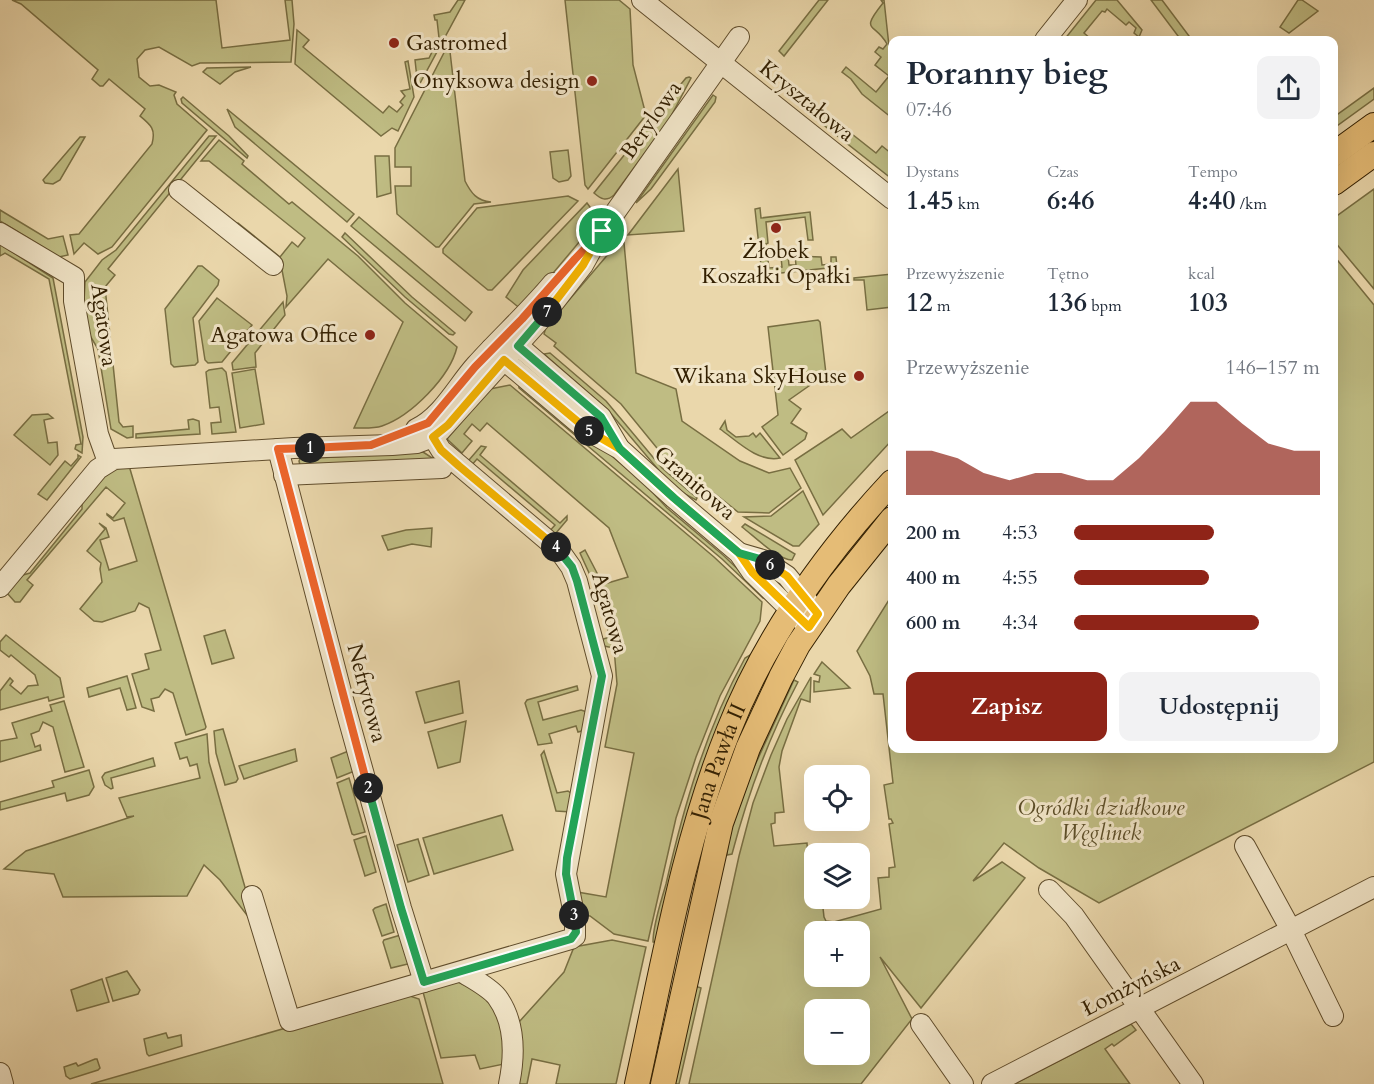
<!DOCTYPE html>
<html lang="pl">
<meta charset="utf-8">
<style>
:root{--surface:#fff;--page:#f2f2f3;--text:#1f2937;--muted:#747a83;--accent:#8f2418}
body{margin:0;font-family:Cardo,serif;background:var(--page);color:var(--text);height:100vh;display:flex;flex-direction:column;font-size:22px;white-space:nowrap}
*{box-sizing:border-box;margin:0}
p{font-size:20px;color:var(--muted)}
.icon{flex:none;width:33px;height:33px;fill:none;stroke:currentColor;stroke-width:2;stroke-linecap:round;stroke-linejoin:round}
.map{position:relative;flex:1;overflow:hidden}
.sheet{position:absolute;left:888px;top:36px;width:450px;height:717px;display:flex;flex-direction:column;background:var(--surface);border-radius:12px;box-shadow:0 6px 24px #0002}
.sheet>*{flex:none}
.fabs{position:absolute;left:804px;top:765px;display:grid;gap:12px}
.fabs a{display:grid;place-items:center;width:66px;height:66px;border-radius:12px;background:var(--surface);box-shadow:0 6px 24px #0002;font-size:30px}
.pin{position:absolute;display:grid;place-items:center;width:51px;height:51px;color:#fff;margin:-26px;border:3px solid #fff;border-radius:50%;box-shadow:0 2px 6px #0007}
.km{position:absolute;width:30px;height:30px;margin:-15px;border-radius:50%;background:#222;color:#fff;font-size:16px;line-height:30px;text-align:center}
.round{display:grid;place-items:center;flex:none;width:63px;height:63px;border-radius:12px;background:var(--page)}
.summary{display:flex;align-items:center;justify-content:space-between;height:102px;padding:0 18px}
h1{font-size:33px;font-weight:700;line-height:45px}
.metrics{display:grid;grid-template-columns:repeat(3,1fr);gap:9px;height:102px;padding:6px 18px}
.metrics div{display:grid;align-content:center}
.metrics b{font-size:26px;font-weight:700}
.metrics small{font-size:16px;font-weight:400}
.metrics p{font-size:16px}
.chart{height:168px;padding:12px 18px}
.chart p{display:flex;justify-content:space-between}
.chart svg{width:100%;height:108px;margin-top:6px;fill:var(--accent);opacity:.7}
.action{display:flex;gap:12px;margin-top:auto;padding:12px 18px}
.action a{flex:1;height:69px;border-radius:12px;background:var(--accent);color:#fff;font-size:24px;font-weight:700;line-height:69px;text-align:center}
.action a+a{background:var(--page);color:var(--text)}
ul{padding:0 18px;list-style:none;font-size:20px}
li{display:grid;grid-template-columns:96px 72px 1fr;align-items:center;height:45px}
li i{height:15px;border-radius:8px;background:var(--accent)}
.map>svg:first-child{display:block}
.green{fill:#bfbc83;stroke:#786e42;stroke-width:1.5;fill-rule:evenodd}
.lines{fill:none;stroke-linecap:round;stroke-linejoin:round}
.minor-casing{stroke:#604d2c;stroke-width:22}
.major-casing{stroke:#321f01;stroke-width:26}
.minor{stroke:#f1e5c8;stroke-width:20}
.major{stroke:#e5bc76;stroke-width:24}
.split-1-casing{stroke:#fff;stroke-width:12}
.split-2-casing{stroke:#fff;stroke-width:12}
.split-3-casing{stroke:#fff;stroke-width:12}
.split-4-casing{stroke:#fff;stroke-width:12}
.split-5-casing{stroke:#fff;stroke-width:12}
.split-6-casing{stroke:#fff;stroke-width:12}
.split-7-casing{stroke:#fff;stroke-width:12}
.split-8-casing{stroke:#fff;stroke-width:12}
.split-1{stroke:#f0652b;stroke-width:8}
.split-2{stroke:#f0652b;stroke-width:8}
.split-3{stroke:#22a559;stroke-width:8}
.split-4{stroke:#22a559;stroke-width:8}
.split-5{stroke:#f5b400;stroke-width:8}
.split-6{stroke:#f5b400;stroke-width:8}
.split-7{stroke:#22a559;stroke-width:8}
.split-8{stroke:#f5b400;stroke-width:8}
.poi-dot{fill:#8f2418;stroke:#f1e5c8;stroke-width:2}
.labels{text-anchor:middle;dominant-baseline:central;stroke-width:6;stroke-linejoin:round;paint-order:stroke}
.poi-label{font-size:22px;fill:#321f01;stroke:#f1e5c8;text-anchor:end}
.street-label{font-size:22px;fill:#321f01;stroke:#f1e5c8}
.park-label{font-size:22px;font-style:italic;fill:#5c4e28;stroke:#f1e5c8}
</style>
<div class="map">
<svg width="1374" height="1084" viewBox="0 0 1374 1084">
<rect width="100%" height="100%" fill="#ead7ab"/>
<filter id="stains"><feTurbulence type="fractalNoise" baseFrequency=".00333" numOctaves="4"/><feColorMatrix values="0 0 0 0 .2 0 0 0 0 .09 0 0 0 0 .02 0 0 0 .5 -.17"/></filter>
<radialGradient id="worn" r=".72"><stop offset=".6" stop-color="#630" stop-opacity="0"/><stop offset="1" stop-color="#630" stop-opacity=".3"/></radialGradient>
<g class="green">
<path d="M12 0H216L222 48 290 40 285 0H292L294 24 291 62 200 63 192 66 159 47 145 50 137 59 139 77 150 86 159 85 176 92 174 95 177 104 207 130 112 247 98 254 84 243 74 254 70 235 79 234 152 144C156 129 151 125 140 116L145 109 109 79 103 86H100L92 79 98 70 21 4Z"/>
<polygon points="458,0 465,0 418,87 415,60 429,58 439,38 437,20 435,20 434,15 450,12"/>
<polygon points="565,0 619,0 630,9 633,65 646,115 588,189 585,185"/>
<polygon points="819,0 828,0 784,56 779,51"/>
<path d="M881 0H884L892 74V118L862 94 851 79 842 72 846 67 876 92 889 76 875 65 881 57 875 52 879 47 883 49 887 44C875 22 859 33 883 3Z"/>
<polygon points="1096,0 1117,0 1142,30 1139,37 1134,33 1136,28 1129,22 1126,25 1107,9 1105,12 1102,11 1084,33 1092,40 1064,40"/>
<polygon points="1151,0 1162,0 1192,40 1181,40"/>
<polygon points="1298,0 1302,0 1318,11 1289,33 1280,27"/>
<polygon points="297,30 309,40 303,47 383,113 389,106 397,112 403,105 400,102 405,96 401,91 410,89 405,62 408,61 414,97 398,131 392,128 381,136 295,64"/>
<path d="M449 43 465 181C471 193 477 201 491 202L474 204 439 247H436L397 214 395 186H411V167H395V148Z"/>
<polygon points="251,67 235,72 220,84 203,72 207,68"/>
<path d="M689 77 691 78 669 120 614 195C606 202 601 199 594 193L676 90 686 78Z"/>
<polygon points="1374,88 1374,99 1334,128 1334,117"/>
<polygon points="713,95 716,97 715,102 651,189 636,203"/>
<polygon points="183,97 229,136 248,156 247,158 182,103 181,99"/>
<polygon points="814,104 876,153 882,146 892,154 892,179 811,115 814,111 810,108"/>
<polygon points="227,109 354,214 347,222 235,127"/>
<polygon points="209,136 216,136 108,269 115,275 105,287 119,422 123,427 133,426 133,437 127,438 111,429 98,349 89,334 84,302 85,282 102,260 116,250"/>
<polygon points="80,137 85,137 60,180 53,184 45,183 43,180"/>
<path d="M219 140 244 161 242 164 289 204 292 202 358 256 405 303 457 347C450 377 411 416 382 426 373 429 362 428 354 428L403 322 328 259 286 307 287 296 282 270 236 226 238 223 280 257 292 242 298 247 305 238 209 161H201Z"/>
<polygon points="568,150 571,176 568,180 559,182 553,178 550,152"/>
<polygon points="375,156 389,156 391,193 377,197"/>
<polygon points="678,169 684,231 628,235"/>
<polygon points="1374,189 1374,289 1334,241 1334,218"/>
<polygon points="568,196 578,201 492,290 488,290 443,253 443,249 477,208"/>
<polygon points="587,203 595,214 591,228 522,310 506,297 523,270"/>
<polygon points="760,208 761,218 810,212 813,240 808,240 805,217 766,222 768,243 766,244 769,268 782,267 781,257 788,256 789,265 796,265 795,256 821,257 822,265 831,264 831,257 836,257 837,267 762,275 755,209"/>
<polygon points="0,210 48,239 63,236 68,255 59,257 0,221"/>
<polygon points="359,217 472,312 465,321 351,226"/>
<polygon points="345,233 412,297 455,333 453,335 449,334 405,297 342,237"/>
<polygon points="624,243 636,373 676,389 682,421 740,461 769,473 790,468 801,488 769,513 738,512 715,494 698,488 670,464 621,404 554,346 556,343 544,334 546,327 616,245"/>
<polygon points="0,244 53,278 83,437 82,453 75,449 76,445 81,444 49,279 5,253 0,256"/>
<path d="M1334 256 1374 305V762L1099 903 1039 868 1004 843 973 881 1002 862 1025 878 921 1008 880 957 912 1019 861 1084H689L739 856 753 803 771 755 787 719 811 677 810 702 801 699 782 751 779 767 784 812 775 813V823L771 824 774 846 807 843 808 859 814 864V898L822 899 824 917 826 921 834 922 881 909 878 878 889 877V868L895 867 889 824 893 823 891 819H889L884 785 893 783 883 694H874L870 676 857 651 892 595V748H1334ZM814 932H860V976H814ZM814 1010H860V1054H814Z"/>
<polygon points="198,266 202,266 219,280 218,285 193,318 198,362 195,365 174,367 171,364 165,309"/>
<polygon points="892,274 892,307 867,310 864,280 854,280 854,278"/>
<polygon points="217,298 252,325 222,362 208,363 205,360 199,321"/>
<polygon points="283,302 285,315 255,353 256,367 233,370 232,363"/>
<polygon points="818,320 820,322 826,374 789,400 801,409 791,423 807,433 805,439 783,455 762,427 778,415 768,327"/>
<polygon points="550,353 606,401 662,468 697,498 696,500 681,492 667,480 607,409 544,354"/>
<polygon points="222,368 226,372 236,432 212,434 211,423 221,422 219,407 210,408 206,372 209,370"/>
<polygon points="255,369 264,424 240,428 232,373"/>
<polygon points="521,380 644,483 667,508 723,555 768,598 763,598 722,559 519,388 519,383"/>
<polygon points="510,385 714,557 762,602 760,621 720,696 696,757 676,818 648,941 614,934 590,916 581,915 577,892 606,897 634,753 605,747 617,684 614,648 604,646 600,640 610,637 595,586 580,553 585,550 597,573 601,585 628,577 609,528 487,423 480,431 472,424 464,434 472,441 462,453 447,439 490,389"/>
<polygon points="892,409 892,440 823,515 795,460 842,429 851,438"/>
<polygon points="48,414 53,418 44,420 48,443 57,442 58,455 50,465 14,435 32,415"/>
<polygon points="188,420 193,419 199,421 200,434 136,438 136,434 189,429"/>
<path d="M725 421 727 430 736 437 749 436 753 433 756 437 760 433 780 458C758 463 736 440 720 429Z"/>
<polygon points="481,446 486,447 480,455 560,523 567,516 567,520 556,533 548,533 555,525 477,459 470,467 469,460"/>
<polygon points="423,452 440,463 301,469 299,461 300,459"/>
<polygon points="78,455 81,457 47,500 38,494 65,461 71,466 78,458"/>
<path d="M127 466 130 469 206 727 205 729 186 735 173 693 165 689 159 697 151 699 154 711 142 707 132 674 149 669 145 654 161 650 149 608 139 603 135 611 102 622 94 621 80 609 102 582 100 569 101 563 87 551 105 529 99 523 106 528 109 537 100 540 109 570 137 561 124 518 114 521 107 515V514L113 518 125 503 106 487 27 580 33 585 20 602H15L7 593 23 575 30 573 82 509V502C95 487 106 469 127 466Z"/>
<polygon points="803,491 819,524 799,546 793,546 744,517 771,516"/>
<path d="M745 524 795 554 792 560C778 560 754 536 742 527Z"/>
<polygon points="432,528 431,547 412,544 388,550 382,536 406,530"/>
<polygon points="225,630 234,658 212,664 204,636"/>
<polygon points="6,635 60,678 64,697 49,701 48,697 0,710 0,691 10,678 13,681 10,685 21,694 28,686 38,685 35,675 11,655 9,657 0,650 0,642"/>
<path d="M750 655 755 658 662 944 653 942C653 924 661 902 666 884 684 805 706 729 745 658Z"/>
<polygon points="822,662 850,688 814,692 814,681 819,682 820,676 814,674"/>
<polygon points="127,676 136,708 127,710 120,688 89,697 87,688"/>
<path d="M794 680 798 682C769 737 748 793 732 854L727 855 729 831 744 789Z"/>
<polygon points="459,681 463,713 425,723 416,692"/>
<polygon points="577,686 578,690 538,702 543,720 581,710 587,712 583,737 582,731 578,732 576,726 549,734 552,743 538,745 525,703 527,700"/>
<polygon points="64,701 84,767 65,772 53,727 43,722 39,731 31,734 35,747 40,745 41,750 0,762 0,741 17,738 12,723 52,711 50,705"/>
<polygon points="466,721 460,762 438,768 428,732"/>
<polygon points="223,729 238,779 236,782 225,785 216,753 214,731"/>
<polygon points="207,734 209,762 280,1009 250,919 220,880 204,865 187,896 63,897 54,874 4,869 26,851 134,816 127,817 119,798 200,778 197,764 190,766 187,757 180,759 175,743"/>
<polygon points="295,749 297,761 244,779 239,766"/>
<polygon points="351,750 357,770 337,778 331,758"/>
<polygon points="544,751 557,793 568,791 572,794 571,812 556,811 541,755"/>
<polygon points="153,758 155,766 111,778 113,788 111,789 105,785 102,777 105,773"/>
<polygon points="89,770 94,787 89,795 67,801 65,793 0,810 0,802 54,787 52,781"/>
<polygon points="349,778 365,832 354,835 352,834 337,783"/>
<polygon points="502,815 513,850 434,874 423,838"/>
<polygon points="366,836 376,872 365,876 354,840"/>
<polygon points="418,839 429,875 408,882 397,845"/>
<polygon points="386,904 394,932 382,936 373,910 375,908"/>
<polygon points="404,934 412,963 391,968 383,942 384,940"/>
<polygon points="612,940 646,947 616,1084 556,1084 560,1065 532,1059 527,1084 516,1084 519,1022 564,972 574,947"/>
<polygon points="127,971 140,990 138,994 113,1001 106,978"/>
<polygon points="102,979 109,1002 77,1011 71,990"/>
<polygon points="452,979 493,999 504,1017 509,1063 480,1069 475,1055 441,1058 423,992"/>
<polygon points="692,985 701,988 679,1084 670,1084"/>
<polygon points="404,994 419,999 443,1084 91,1084"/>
<polygon points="1131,1024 1136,1030 1114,1046 1112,1044 1105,1049 1130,1084 1014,1084"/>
<polygon points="166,1033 168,1038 181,1035 182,1046 149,1056 147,1054 144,1039"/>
<polygon points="95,1059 97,1059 100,1068 98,1070 70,1079 66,1076 64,1067 76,1063 78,1066"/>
</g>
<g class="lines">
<defs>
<g id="minor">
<polyline points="642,0 892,199"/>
<polyline points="1045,40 1077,0"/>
<polyline points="179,190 273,265"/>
<polyline points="0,233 74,277 74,301 98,434 108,462"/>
<polyline points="508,337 601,417 618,446"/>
<polyline points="491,349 588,431 620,449 674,498 739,553 752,572 800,619"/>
<path d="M416 429C442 417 457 386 476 365 501 337 529 312 553 283"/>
<polyline points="278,449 344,703 401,908 424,982"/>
<polyline points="284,475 442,468"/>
<polyline points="739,553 763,560 787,576 818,614"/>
<polyline points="0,587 98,469 114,459 294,448 392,445 417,443 433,437 440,431 541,319 583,265 602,231 739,37"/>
<polyline points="1245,846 1291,930 1333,1016"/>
<polyline points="1049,890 1074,916 1193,1084"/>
<polyline points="252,896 290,1021 571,939 575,936 575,919 566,874 602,676 577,581 571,567 559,550 441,450 433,437 428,423"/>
<path d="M462 972C473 979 489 987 497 997 516 1023 515 1055 509 1084"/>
<polyline points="921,1024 963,1084"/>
<polyline points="0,1073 3,1084"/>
<polyline points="992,1084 1374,887"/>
</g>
<g id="major">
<polyline points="1334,154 1374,125"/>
<polyline points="1334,183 1374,154"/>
<path id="s1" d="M637 1084C663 966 683 844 728 732 765 638 824 555 892 482"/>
<polyline points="663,1084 721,823 748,748 781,677 798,645 839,585 892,519"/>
</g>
</defs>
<use href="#minor" class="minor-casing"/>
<use href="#major" class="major-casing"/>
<use href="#minor" class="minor"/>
<use href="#major" class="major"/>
</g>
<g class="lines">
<defs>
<polyline id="split-1" points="310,448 371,445 428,423 475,367 522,319 575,259 602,231"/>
<polyline id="split-2" points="310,448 278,449 368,788"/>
<polyline id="split-3" points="368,788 401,908 424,982 571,939 576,932 574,915"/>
<polyline id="split-4" points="556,547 572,567 577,581 602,676 567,858 566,874 574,915"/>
<polyline id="split-5" points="556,547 459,466 441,450 433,437 448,425 504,360 589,431"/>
<polyline id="split-6" points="589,431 620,449 674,498 739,553 752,572 809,627 818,614 787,576 770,565"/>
<polyline id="split-7" points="547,312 518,346 601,417 620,449 674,498 739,553 763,560 770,565"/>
<polyline id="split-8" points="547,312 583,265 602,231"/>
</defs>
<use href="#split-1" class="split-1-casing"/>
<use href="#split-2" class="split-2-casing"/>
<use href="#split-3" class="split-3-casing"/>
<use href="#split-4" class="split-4-casing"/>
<use href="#split-5" class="split-5-casing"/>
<use href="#split-6" class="split-6-casing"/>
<use href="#split-7" class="split-7-casing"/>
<use href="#split-8" class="split-8-casing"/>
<use href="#split-1" class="split-1"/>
<use href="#split-2" class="split-2"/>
<use href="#split-3" class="split-3"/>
<use href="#split-4" class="split-4"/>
<use href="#split-5" class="split-5"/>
<use href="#split-6" class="split-6"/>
<use href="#split-7" class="split-7"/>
<use href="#split-8" class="split-8"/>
</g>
<g class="poi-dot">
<circle cx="394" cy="43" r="6"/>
<circle cx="592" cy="81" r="6"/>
<circle cx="776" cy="228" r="6"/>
<circle cx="370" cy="335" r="6"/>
<circle cx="859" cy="376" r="6"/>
</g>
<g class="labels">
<g class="poi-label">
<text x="406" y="43" text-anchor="start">Gastromed</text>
<text x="580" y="81">Onyksowa design</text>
<text x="776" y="251" text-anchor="middle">Żłobek<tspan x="776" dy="25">Koszałki Opałki</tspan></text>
<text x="358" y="335">Agatowa Office</text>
<text x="847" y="376">Wikana SkyHouse</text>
</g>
<g class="street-label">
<text transform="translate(807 101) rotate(39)">Kryształowa</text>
<text transform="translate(651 120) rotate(-55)">Berylowa</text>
<text transform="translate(104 325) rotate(82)">Agatowa</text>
<text transform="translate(695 483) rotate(41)">Granitowa</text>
<text transform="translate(610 613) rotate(74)">Agatowa</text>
<text transform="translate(367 693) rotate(75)">Nefrytowa</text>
<text stroke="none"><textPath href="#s1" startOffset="333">Jana Pawła II</textPath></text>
<text transform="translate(1131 986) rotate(-27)">Łomżyńska</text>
</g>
<g class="park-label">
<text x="1101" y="808">Ogródki działkowe<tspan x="1101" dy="25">Węglinek</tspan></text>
</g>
</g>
<rect width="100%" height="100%" filter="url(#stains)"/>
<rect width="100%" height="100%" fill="url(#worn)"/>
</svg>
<div class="fabs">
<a><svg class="icon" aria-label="locate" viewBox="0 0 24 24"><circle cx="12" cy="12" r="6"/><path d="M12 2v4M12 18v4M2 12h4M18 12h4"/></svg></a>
<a><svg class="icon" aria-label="layers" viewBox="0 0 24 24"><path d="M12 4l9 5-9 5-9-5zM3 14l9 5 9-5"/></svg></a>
<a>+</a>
<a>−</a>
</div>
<div class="pin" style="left:602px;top:231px;background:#1e9e55"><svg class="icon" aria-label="arrive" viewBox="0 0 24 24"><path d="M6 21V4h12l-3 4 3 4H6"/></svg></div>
<b class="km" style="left:310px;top:448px">1</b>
<b class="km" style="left:368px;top:788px">2</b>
<b class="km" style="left:574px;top:915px">3</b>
<b class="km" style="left:556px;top:547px">4</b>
<b class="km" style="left:589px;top:431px">5</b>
<b class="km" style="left:770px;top:565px">6</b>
<b class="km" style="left:547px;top:312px">7</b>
<section class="sheet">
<div class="summary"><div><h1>Poranny bieg</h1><p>07:46</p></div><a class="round"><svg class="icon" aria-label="share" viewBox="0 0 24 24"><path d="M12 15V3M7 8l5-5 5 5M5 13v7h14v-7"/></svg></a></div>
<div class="metrics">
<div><p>Dystans</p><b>1.45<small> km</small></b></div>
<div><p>Czas</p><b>6:46</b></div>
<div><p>Tempo</p><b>4:40<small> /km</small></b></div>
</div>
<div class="metrics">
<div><p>Przewyższenie</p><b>12<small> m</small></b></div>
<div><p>Tętno</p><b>136<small> bpm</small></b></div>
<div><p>kcal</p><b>103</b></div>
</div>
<div class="chart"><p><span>Przewyższenie</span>146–157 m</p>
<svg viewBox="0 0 160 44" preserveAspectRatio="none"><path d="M0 44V26L10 26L20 29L30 35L40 38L50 35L60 35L70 38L80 38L90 29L100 18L110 6L120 6L130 15L140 23L150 26L160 26V44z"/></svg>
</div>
<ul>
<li><b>200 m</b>4:53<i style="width:57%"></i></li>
<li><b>400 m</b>4:55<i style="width:55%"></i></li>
<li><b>600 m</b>4:34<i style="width:75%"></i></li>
</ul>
<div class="action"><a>Zapisz</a><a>Udostępnij</a></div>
</section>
</div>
